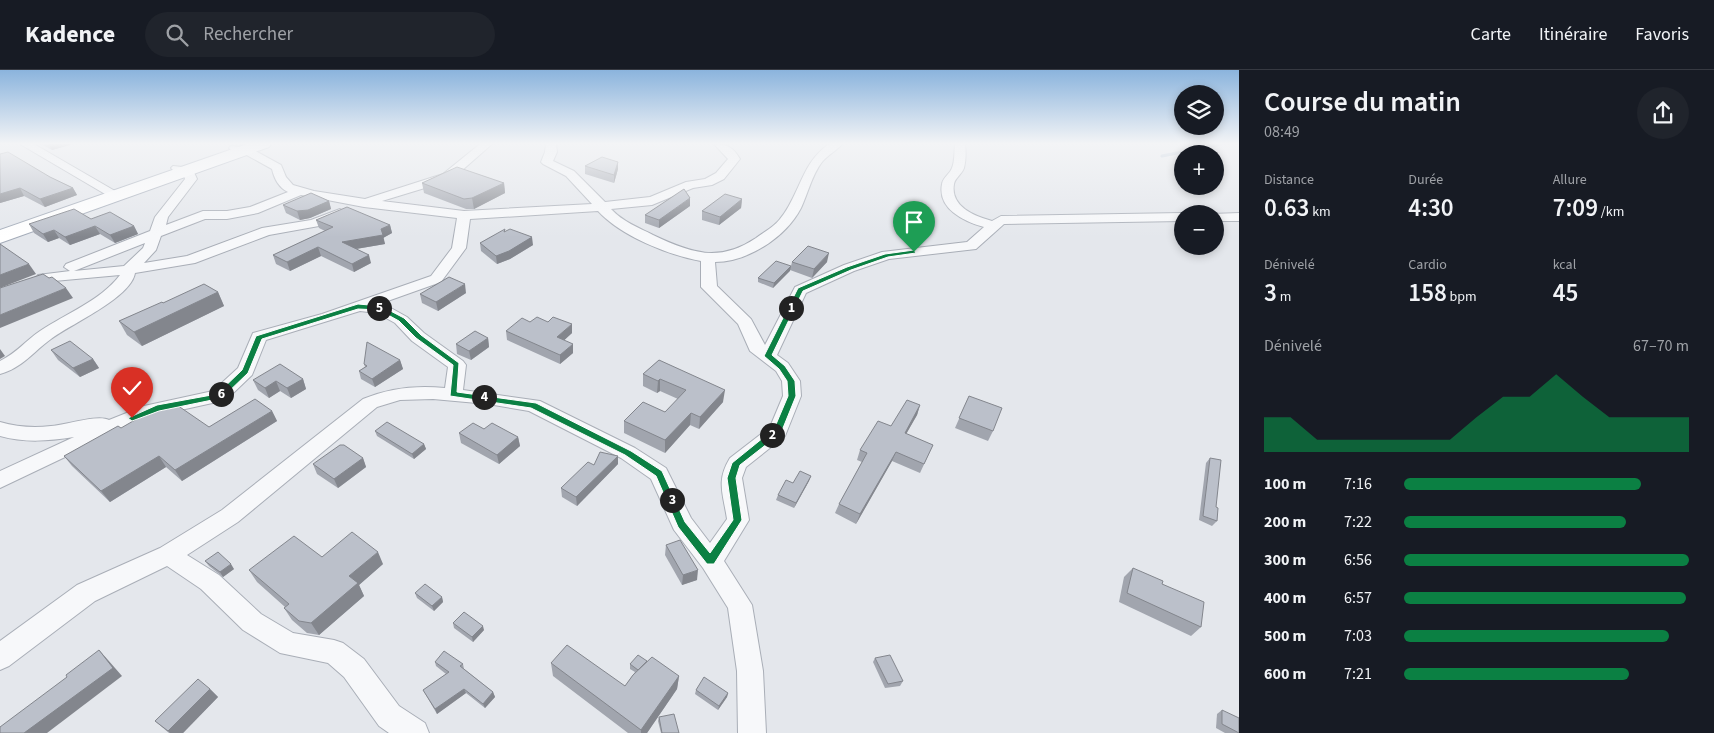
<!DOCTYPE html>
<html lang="fr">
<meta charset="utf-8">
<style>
:root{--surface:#171b24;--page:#20242c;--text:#f1f3f6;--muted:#9ea1a6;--line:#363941;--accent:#0b8043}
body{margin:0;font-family:"Source Sans 3",sans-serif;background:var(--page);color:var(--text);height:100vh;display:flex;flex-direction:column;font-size:19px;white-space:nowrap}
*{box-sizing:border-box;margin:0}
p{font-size:16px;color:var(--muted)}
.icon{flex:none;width:28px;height:28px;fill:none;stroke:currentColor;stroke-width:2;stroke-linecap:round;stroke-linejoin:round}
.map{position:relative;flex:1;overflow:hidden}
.drawer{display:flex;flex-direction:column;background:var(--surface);width:475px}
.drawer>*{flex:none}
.fabs{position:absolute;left:1174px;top:15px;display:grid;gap:10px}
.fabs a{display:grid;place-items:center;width:50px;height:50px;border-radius:50%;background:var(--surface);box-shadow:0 2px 8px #0003;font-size:25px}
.pin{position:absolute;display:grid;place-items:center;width:42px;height:42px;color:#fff;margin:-51px -21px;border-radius:50% 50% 50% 0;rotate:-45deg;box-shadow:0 0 5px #0007}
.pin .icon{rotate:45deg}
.km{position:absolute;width:25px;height:25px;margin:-12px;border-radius:50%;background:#222;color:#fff;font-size:14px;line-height:25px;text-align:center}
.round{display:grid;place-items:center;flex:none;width:52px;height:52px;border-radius:26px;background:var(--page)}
.head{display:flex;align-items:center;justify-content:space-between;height:85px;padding:0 25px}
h1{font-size:28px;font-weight:600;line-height:38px}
.figures{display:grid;grid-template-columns:repeat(3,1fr);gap:8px;height:85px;padding:5px 25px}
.figures div{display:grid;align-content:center}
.figures b{font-size:25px;font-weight:600}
.figures small{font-size:14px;font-weight:400}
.figures p{font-size:14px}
.chart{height:140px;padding:10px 25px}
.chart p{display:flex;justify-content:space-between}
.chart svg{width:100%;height:90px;margin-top:5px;fill:var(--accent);opacity:.7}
ul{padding:0 25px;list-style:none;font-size:16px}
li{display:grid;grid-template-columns:80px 60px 1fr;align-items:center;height:38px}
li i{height:12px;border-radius:6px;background:var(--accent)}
header{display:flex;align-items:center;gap:30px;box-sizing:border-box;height:70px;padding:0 25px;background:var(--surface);border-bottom:1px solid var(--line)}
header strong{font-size:24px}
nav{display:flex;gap:28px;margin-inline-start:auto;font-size:18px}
.search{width:350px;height:45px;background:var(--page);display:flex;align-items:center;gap:12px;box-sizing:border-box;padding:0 18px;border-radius:28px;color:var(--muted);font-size:19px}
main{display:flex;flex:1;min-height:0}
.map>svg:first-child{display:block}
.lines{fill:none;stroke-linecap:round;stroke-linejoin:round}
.stream{stroke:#9fb4cc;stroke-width:3}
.minor-casing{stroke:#a9aeb7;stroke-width:2}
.primary-casing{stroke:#a3abb8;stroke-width:2}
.minor{fill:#f7f8fa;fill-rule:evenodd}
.primary{fill:#fff;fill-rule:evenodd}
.wall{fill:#a1a5ae}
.shaded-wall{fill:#83868d}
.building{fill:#bbc0ca;stroke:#83868d}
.route{fill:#0b8043;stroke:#fff}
</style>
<header>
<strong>Kadence</strong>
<div class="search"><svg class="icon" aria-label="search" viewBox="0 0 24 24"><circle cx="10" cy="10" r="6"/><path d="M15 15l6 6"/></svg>Rechercher</div>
<nav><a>Carte</a><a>Itinéraire</a><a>Favoris</a></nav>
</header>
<main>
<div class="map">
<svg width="1239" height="663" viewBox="0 0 1239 663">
<rect width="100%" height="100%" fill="#e4e7ec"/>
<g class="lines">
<polyline class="stream" points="1162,86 1221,74"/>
<defs>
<g id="minor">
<polygon points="20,74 34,74 115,121 109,125 105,124"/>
<path d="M480 74H492L451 110 382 131 464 141 592 134 566 106 543 94 541 92 545 82 546 74H556L557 82 553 91 574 101 605 132 650 127 686 112 705 109 716 103 728 89 714 74C727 74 733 77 740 89L724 109 712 115 693 118 652 135 611 139C623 152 638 157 653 165 691 183 719 193 756 168 764 162 774 157 780 149 800 125 801 93 829 74H842C836 81 828 85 822 92 812 105 808 123 801 138 786 167 748 192 715 192L717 216 751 249 765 275 795 217 844 195 882 182 967 172 984 157C965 152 937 139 942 114 943 107 950 104 952 98 955 91 954 82 955 74H965C966 82 966 90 964 98 962 104 955 108 954 114 950 137 975 146 992 151L1001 146 1182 143 1185 144H1182V151L1004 154 976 179 889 189 854 201 806 223 777 285 788 293 800 311 801 326 785 366 746 397 742 408 749 450 724 491 752 535 763 601 766 663H738L737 601 728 538 703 498 674 460 651 409 621 388 529 341 488 334 433 329 400 330 377 337 238 452 187 485 219 505 261 544 293 563 334 570 343 573 364 589 399 636 425 653 429 663H389L379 656 344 607 328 593 280 583 243 560 201 519 167 496 95 531 9 596 0 600V571L77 515 160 478 222 440 363 329C389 318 417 315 445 318L448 297 412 271 395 253 377 243 360 241 266 270 252 305 226 330 149 347 0 418V401L74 367C49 371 25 373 0 366V352C17 357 34 358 51 356 66 355 98 344 109 350L144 336 213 321 238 298 253 263 322 244 431 206 452 178 457 148 364 137 301 125 258 143 227 149H205L161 166 156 180 144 193 187 186 262 158 311 150 340 139 347 143 345 146 319 156 269 165 195 193 135 203C131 228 69 255 51 269 33 282 22 298 0 304V291C18 282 25 271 40 261 67 243 100 231 120 205L43 212 38 211 36 208 38 205 70 201 64 197 66 194 150 161 155 147 185 109 183 103 173 100 171 98 173 96 192 98 197 109 168 147 166 155 203 141H227L250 137 288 122C279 118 274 108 272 99L243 83 231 80 229 78 231 76 250 78 281 95 286 107 293 115 314 121 365 129 443 104ZM598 141C621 166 668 185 701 191V217L738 254 750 281 776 301 782 311 783 326 770 357 730 388C716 411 723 423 727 449L710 473 691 448 666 398 635 378 540 331 463 320 466 295 463 291 424 263 407 247 382 233 441 212 466 178 470 149ZM145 173 143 178 124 196 74 201Z"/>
<polygon points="1239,143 1239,151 1215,151 1215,144 1212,144"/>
</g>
<polygon id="primary" points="247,74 271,74 269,77 0,173 0,160"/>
</defs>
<use href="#minor" class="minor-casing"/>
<use href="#primary" class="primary-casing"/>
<use href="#minor" class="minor"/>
<use href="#primary" class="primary"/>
</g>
<g class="wall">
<polygon points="41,74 73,74 52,80"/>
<polygon points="0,84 73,118 77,125 45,137 24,126 0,133"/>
<polygon points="618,92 618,99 614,113 585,104 585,96"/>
<polygon points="422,113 504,113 505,123 474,139 466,139 424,123"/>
<polygon points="742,129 741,138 719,155 702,150 702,141"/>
<polygon points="329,131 331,139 310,148 300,150 286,143 283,135"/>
<polygon points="690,136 659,158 645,153 645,145"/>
<polygon points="91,149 134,156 138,164 115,173 100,164 70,175 59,168 48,172 34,163 29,154"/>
<polygon points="316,150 390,155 392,163 383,168 385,174 356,179 371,193 354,202 321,186 290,201 276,194 273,185 325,161 319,158"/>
<polygon points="505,161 533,175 510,189 497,194 481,181 480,173"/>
<polygon points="792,192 827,192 812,208 790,200 773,218 758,212 758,208 791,196"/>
<polygon points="218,222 224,236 142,276 127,265 119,251 163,233"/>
<polygon points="466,223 438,241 422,233 420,224"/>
<polygon points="530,252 572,263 564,270 573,283 560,294 507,270 506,261"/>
<polygon points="488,268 489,277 471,290 457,284 456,274"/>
<polygon points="51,280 93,289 99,298 80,307 58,290"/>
<polygon points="400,290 403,299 375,317 361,309 359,301 365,297 364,294"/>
<polygon points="659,290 723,332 699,359 690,355 665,383 624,363 624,351 665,342 678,329 660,321 657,323 643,316 643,304"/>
<polygon points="303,309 306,319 291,328 280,321 269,328 258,320 253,310"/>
<polygon points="969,326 993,361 988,371 955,358"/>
<polygon points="920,335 917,345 906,364 933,375 920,403 892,391 856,454 835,443 839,434 862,392 857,390 860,380 891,356"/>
<polygon points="165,338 209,357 272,341 277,351 182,411 166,397 110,432 72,396 64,386"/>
<polygon points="484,359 518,367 520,376 499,394 461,373 459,363"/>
<polygon points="375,361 424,374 426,379 414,389 377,366"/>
<polygon points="363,388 366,397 338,418 317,404 313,394"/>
<polygon points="1210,388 1217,451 1212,456 1199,450 1206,393"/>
<polygon points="618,394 577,436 562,427 561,418 594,395"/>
<polygon points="811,406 809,411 794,438 776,430 778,425 793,413"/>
<polygon points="666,475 697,510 682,515 665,485"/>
<polygon points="322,487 383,494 359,515 364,526 319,565 307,563 292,550 284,538 285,537 257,512 249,500"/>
<polygon points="205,491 234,499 223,507 209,496"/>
<polygon points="1133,498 1201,557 1191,566 1119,532 1124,507"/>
<polygon points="415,523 442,527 443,532 434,541 417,528"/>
<polygon points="453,553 484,560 473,572 454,558"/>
<polygon points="875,588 903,611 900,616 885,618 873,592"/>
<polygon points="647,591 679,606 677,619 647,663 628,663 553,606 551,593 625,616 635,602 630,599 630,594"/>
<polygon points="435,592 463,594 464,599 493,622 495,627 485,638 466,623 437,644 423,620 446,604 436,596"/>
<polygon points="210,619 218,627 183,663 169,663 155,651"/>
<polygon points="696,620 728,623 727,627 718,640 695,624"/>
<polygon points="1222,640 1239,663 1225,663 1216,658 1217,644"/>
<polygon points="659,647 679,663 661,663 658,651"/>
</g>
<g class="shaded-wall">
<polygon points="49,74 73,74 52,80"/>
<polygon points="618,92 618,99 614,113 614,105"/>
<polygon points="504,113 505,123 474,139 472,128"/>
<polygon points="20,118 24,126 0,133 0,124"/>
<polygon points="73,118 77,125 45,137 40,129"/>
<polygon points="690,128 690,136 659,158 659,150"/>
<polygon points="742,129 741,138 719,155 720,147"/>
<polygon points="329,131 331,139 310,148 300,150 297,141"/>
<polygon points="390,155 392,163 383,168 381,159"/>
<polygon points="95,156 100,164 70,175 65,167"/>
<polygon points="134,156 138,164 115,173 110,165"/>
<polygon points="54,160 59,168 48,172 43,164"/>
<polygon points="383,165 385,174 344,181 342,172"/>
<polygon points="532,167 533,175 510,189 497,194 496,186"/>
<polygon points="318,177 321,186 290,201 287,192"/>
<polygon points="829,183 827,192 812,208 814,199"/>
<polygon points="369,185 371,193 354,202 352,194"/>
<polygon points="29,194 36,204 0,218 0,205"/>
<polygon points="791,196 790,201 773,218 774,213"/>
<polygon points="465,214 466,223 438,241 436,232"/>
<polygon points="66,218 73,228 0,258 0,245"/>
<polygon points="218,222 224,236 142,276 134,262"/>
<polygon points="572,254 572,263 558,276 557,267"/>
<polygon points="488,268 489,277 471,290 469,281"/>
<polygon points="573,274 573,283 560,294 560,285"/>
<polygon points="0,279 5,286 0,289"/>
<polygon points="93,289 99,298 80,307 73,298"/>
<polygon points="400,290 403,299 375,317 372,309"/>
<polygon points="303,309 306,319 291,328 287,318"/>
<polygon points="660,309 660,321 657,323 658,311"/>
<polygon points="276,311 280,321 269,328 265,318"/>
<polygon points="725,320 723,332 699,359 700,347"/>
<polygon points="920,335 917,345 901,373 905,363"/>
<polygon points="272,341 277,351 182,411 175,400"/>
<polygon points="691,343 690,355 665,383 665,370"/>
<polygon points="518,367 520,376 499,394 497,385"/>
<polygon points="424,374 426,379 414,389 412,384"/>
<polygon points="896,382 892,391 856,454 860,444"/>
<polygon points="159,386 166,397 110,432 101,421"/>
<polygon points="618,386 618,394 577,436 576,427"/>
<polygon points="363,388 366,397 338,418 334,409"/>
<polygon points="811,406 809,411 794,438 796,433"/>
<polygon points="378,482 383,494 359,515 364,526 319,565 311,553 349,506"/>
<polygon points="231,494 234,499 223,507 220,502"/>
<polygon points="698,500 697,510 682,515 683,505"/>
<polygon points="442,527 443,532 434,541 432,536"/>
<polygon points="483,556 484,560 473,572 472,567"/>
<polygon points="99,580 108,590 122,606 47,663 24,663"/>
<polygon points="679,606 677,619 647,663 641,663 641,660"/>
<polygon points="210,619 218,627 183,663 170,663 168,661"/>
<polygon points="464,619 466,623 437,644 435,639"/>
<polygon points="493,622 495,627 485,638 483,634"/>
<polygon points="728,623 727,627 718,640 719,636"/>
</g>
<g class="building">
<polygon points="8,82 50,107 73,118 40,129 20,118 0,124 0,84"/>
<polygon points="602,87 618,92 614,105 585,96"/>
<polygon points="457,97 504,113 472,128 464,129 422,113"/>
<polygon points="684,119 690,128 659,150 645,145"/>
<polygon points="311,123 329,131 308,140 297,141 283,135"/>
<polygon points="725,124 742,129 720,147 702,141"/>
<polygon points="347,137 390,155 381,159 383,165 342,172 369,185 352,194 318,177 287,192 273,185 333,157 316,150"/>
<polygon points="74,139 91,149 110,142 134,156 110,165 95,156 65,167 54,160 43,164 29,154"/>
<polygon points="505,159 504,162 510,159 532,167 509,181 496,186 480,173"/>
<polygon points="0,174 29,194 0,205"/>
<polygon points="808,176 829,183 814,199 792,192"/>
<polygon points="776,191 791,196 774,213 758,208"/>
<polygon points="43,204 49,208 52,207 66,218 0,245 0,218"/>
<polygon points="449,207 465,214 436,232 420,224"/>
<polygon points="204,214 218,222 134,262 119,251 162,232 163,233"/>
<polygon points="537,247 548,252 553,247 572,254 557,267 573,274 560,285 506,261 522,248 530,252"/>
<polygon points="475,261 488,268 469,281 456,274"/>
<polygon points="70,271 93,289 73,298 51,280"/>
<polygon points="367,272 400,290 372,309 359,301 367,296 364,294"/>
<polygon points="659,290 725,320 700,347 691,343 665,370 624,351 643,332 665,342 686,320 660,309 658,311 643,304"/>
<polygon points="280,294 303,309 287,318 276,311 265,318 253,310"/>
<polygon points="969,326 1002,338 993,361 959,348"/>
<polygon points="255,329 272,341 175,400 159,386 101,421 64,386 118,356 121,358 161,335 165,338 174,333 209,357"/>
<polygon points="907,330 920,335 905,363 933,375 924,394 896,382 860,444 839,434 867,383 860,380 878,351 891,356"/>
<polygon points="387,352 424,374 412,384 375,361"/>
<polygon points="473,353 484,359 492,353 518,367 497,385 459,363"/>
<polygon points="340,375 344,375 363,388 334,409 313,394"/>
<polygon points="600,382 618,386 576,427 561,418 588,392 594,395"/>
<polygon points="1210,388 1221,390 1216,437 1218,438 1217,451 1203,446"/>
<polygon points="800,401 811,406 796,433 778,425 786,410 793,413"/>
<polygon points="352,462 378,482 349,506 358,513 311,553 299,551 284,538 289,534 249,500 294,466 322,487"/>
<polygon points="680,470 698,500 683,505 666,475"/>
<polygon points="218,482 231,494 220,502 205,491"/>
<polygon points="1133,498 1163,511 1162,514 1204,532 1201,557 1127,523"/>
<polygon points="425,514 442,527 432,536 415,523"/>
<polygon points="464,542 483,556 472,567 453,553"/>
<polygon points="567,575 625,616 633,605 652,587 679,606 641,660 551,593"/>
<polygon points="99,580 113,598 24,663 0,663 0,657 67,607 66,605"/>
<polygon points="444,581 463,594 460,596 493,622 483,634 464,619 435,639 423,620 449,602 435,592"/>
<polygon points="638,585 647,591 638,600 630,594"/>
<polygon points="890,585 903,611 888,614 875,588"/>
<polygon points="704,607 728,623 719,636 696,620"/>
<polygon points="198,609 210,619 168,661 155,651"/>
<polygon points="1222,640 1239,648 1239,663 1222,654"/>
<polygon points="674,644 679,663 662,663 659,647"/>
</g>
<linearGradient id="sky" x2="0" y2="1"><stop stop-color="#8bb4dd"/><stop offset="0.44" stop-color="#f3f4f6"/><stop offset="1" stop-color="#f3f4f6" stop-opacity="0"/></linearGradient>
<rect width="1239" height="167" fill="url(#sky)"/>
<polygon class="route" points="914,180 916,183 888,187 851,200 803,221 772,285 785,296 795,311 796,326 781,363 740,395 736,408 742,450 714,494 707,494 678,457 656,406 625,385 531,338 450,326 453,295 416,268 399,251 379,240 358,239 262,269 248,303 222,328 159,341 132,351 128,348 157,335 217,324 242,300 256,266 358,234 381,236 404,248 421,265 459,293 457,322 536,333 631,381 662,401 685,452 710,483 733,450 727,408 732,393 774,359 788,326 787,311 779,299 764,286 798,218 847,197 885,184"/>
</svg>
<div class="fabs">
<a><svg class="icon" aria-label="layers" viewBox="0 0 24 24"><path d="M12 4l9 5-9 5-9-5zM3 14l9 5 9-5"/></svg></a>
<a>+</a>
<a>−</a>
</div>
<div class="pin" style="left:914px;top:182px;background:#1e9e55"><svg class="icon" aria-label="arrive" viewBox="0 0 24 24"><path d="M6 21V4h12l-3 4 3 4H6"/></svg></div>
<div class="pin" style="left:132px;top:348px;background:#d93025"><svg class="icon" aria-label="check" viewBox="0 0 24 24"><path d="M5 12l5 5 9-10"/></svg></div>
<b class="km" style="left:791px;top:238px">1</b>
<b class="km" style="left:772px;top:365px">2</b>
<b class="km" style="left:672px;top:430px">3</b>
<b class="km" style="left:484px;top:327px">4</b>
<b class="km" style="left:379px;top:238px">5</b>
<b class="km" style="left:221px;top:324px">6</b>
</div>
<section class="drawer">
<div class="head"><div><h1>Course du matin</h1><p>08:49</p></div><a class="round"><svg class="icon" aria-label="share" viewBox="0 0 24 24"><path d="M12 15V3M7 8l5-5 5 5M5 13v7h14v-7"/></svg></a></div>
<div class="figures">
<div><p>Distance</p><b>0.63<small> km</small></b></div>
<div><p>Durée</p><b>4:30</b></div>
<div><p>Allure</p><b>7:09<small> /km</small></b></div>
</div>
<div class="figures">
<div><p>Dénivelé</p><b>3<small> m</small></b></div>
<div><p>Cardio</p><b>158<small> bpm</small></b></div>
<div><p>kcal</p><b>45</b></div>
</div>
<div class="chart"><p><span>Dénivelé</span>67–70 m</p>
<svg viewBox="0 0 160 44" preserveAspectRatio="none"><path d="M0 44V27L10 27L20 38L30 38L40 38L50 38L60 38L70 38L80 27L90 17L100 17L110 6L120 17L130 27L140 27L150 27L160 27V44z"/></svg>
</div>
<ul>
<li><b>100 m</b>7:16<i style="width:83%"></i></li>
<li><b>200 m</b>7:22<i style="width:78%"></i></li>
<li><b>300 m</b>6:56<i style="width:100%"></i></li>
<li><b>400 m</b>6:57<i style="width:99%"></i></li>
<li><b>500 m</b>7:03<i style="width:93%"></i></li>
<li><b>600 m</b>7:21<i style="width:79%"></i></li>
</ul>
</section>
</main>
